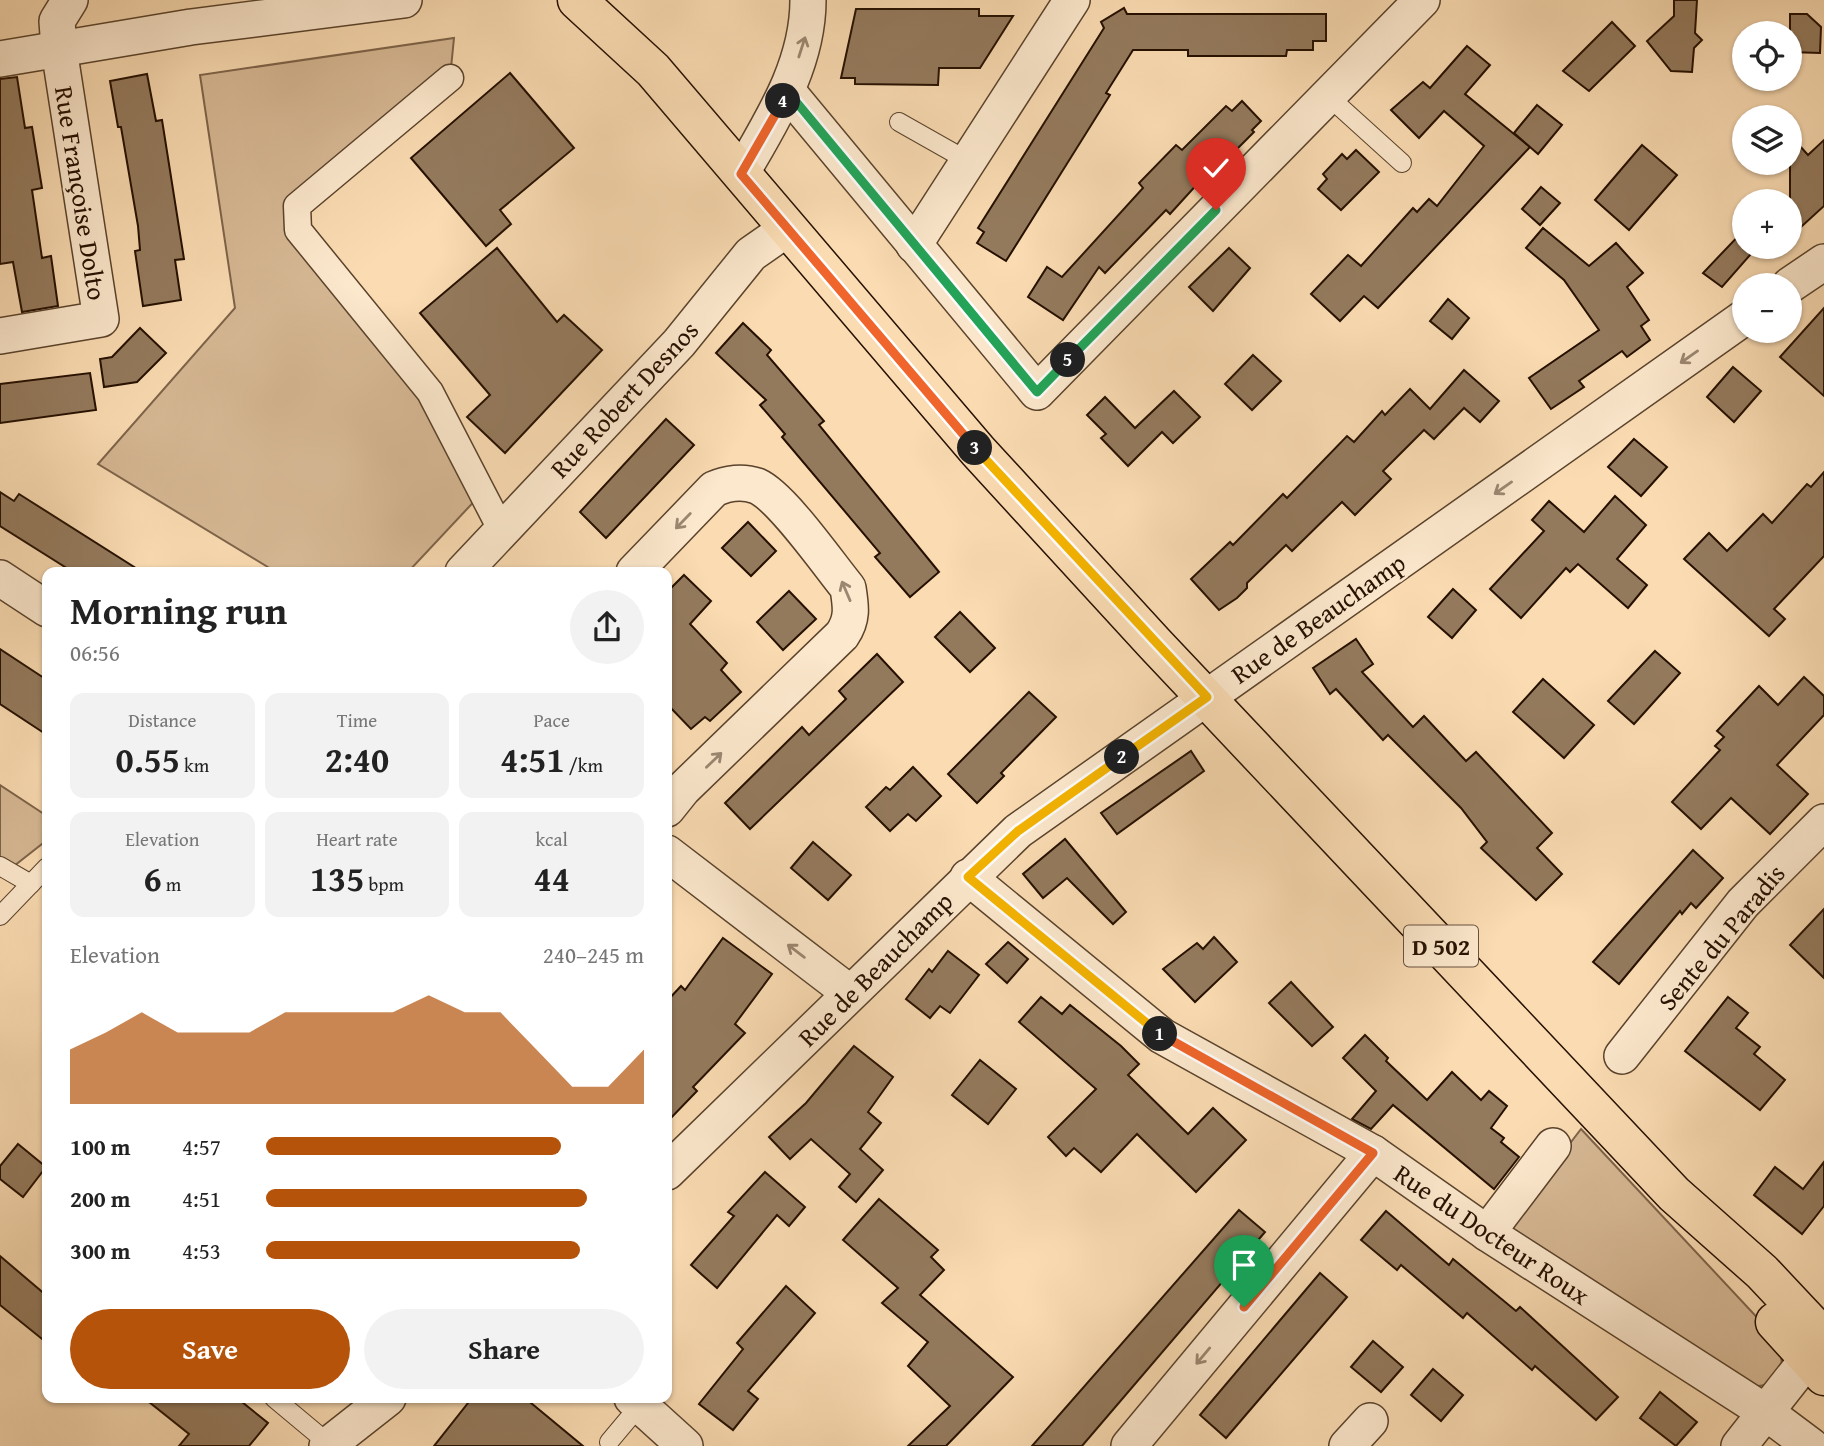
<!DOCTYPE html>
<meta charset="utf-8">
<style>
:root{--surface:#fff;--page:#f2f2f2;--text:#222;--muted:#767676;--accent:#b45309}
body{margin:0;font-family:"Gentium Book Plus",serif;background:var(--page);color:var(--text);height:100vh;display:flex;flex-direction:column;font-size:26px;white-space:nowrap}
*{box-sizing:border-box;margin:0}
p{font-size:23px;color:var(--muted)}
.icon{flex:none;width:38px;height:38px;fill:none;stroke:currentColor;stroke-width:2;stroke-linecap:round;stroke-linejoin:round}
.map{position:relative;flex:1;overflow:hidden}
.drawer{position:absolute;left:42px;top:567px;width:630px;height:836px;display:flex;flex-direction:column;background:var(--surface);border-radius:14px;box-shadow:0 2px 5px #0004}
.drawer>*{flex:none}
.controls{position:absolute;left:1732px;top:21px;display:grid;gap:14px}
.controls a{display:grid;place-items:center;width:70px;height:70px;border-radius:50%;background:var(--surface);box-shadow:0 2px 5px #0004;font-size:35px}
.pin{position:absolute;display:grid;place-items:center;width:60px;height:60px;color:#fff;margin:-72px -30px;border-radius:50% 50% 50% 0;rotate:-45deg;box-shadow:0 0 7px #0007}
.pin .icon{rotate:45deg}
.km{position:absolute;width:35px;height:35px;margin:-18px;border-radius:50%;background:#222;color:#fff;font-size:19px;line-height:35px;text-align:center}
.round{display:grid;place-items:center;flex:none;width:74px;height:74px;border-radius:37px;background:var(--page)}
.headline{display:flex;align-items:center;justify-content:space-between;height:119px;padding:0 28px}
h1{font-size:38px;font-weight:800;line-height:52px}
.figures{display:grid;grid-template-columns:repeat(3,1fr);gap:10px;height:119px;padding:7px 28px}
.figures div{display:grid;align-content:center;border-radius:14px;background:var(--page);text-align:center}
.figures b{font-size:35px;font-weight:800}
.figures small{font-size:19px;font-weight:400}
.figures p{font-size:19px}
.chart{height:196px;padding:14px 28px}
.chart p{display:flex;justify-content:space-between}
.chart svg{width:100%;height:126px;margin-top:7px;fill:var(--accent);opacity:.7}
.cta{display:flex;gap:14px;margin-top:auto;padding:14px 28px}
.cta a{flex:1;height:80px;border-radius:42px;background:var(--accent);color:#fff;font-size:28px;font-weight:800;line-height:80px;text-align:center}
.cta a+a{background:var(--page);color:var(--text)}
ul{padding:0 28px;list-style:none;font-size:23px}
li{display:grid;grid-template-columns:112px 84px 1fr;align-items:center;height:52px}
li i{height:18px;border-radius:9px;background:var(--accent)}
.map>svg:first-child{display:block}
.green{fill:#d6b894;stroke:#7e644a;stroke-width:2}
.building{fill:#947a5d;stroke:#251000;stroke-width:2}
.lines{fill:none;stroke-linecap:round;stroke-linejoin:round}
.service-casing{stroke:#5a432c;stroke-width:20}
.pedestrian-casing{stroke:#5a432c;stroke-width:29}
.minor-casing{stroke:#5a432c;stroke-width:38}
.primary-casing{stroke:#251000;stroke-width:41}
.service{stroke:#fce8cd;stroke-width:18}
.pedestrian{stroke:#fce8cd;stroke-width:26}
.minor{stroke:#fce8cd;stroke-width:35}
.primary{stroke:#fadbb2;stroke-width:38}
.oneway{stroke:#9b8771}
.split-1-casing{stroke:#fff;stroke-width:14}
.split-2-casing{stroke:#fff;stroke-width:14}
.split-3-casing{stroke:#fff;stroke-width:14}
.split-4-casing{stroke:#fff;stroke-width:14}
.split-5-casing{stroke:#fff;stroke-width:14}
.split-6-casing{stroke:#fff;stroke-width:14}
.split-1{stroke:#f0652b;stroke-width:9}
.split-2{stroke:#f5b400;stroke-width:9}
.split-3{stroke:#f5b400;stroke-width:9}
.split-4{stroke:#f0652b;stroke-width:9}
.split-5{stroke:#22a559;stroke-width:9}
.split-6{stroke:#22a559;stroke-width:9}
.labels{text-anchor:middle;dominant-baseline:central;stroke-width:5;stroke-linejoin:round;paint-order:stroke}
.shield{fill:#fce8cd;stroke:#66513e;stroke-width:2}
.shield-label{font-size:24px;font-weight:bold;fill:#251000}
.street-label{font-size:26px;fill:#251000;stroke:#fce8cd}
</style>
<div class="map">
<svg width="1824" height="1446" viewBox="0 0 1824 1446">
<rect width="100%" height="100%" fill="#fadbb2"/>
<filter id="stains"><feTurbulence type="fractalNoise" baseFrequency=".00286" numOctaves="4"/><feColorMatrix values="0 0 0 0 .2 0 0 0 0 .09 0 0 0 0 .02 0 0 0 .5 -.17"/></filter>
<radialGradient id="worn" r=".72"><stop offset=".6" stop-color="#630" stop-opacity="0"/><stop offset="1" stop-color="#630" stop-opacity=".3"/></radialGradient>
<g class="green">
<polygon points="454,38 450,78 297,206 438,406 482,493 408,572 276,572 98,464 235,308 200,75"/>
<polygon points="0,785 47,816 47,840 0,877"/>
<polygon points="1581,1129 1780,1342 1782,1367 1765,1385 1752,1387 1503,1231"/>
</g>
<g class="building">
<polygon points="1674,0 1697,0 1695,33 1702,40 1694,48 1692,72 1671,71 1647,41 1674,16"/>
<polygon points="1124,8 1127,14 1326,14 1326,41 1313,41 1313,50 1287,50 1286,56 1188,56 1188,50 1133,50 1106,93 1110,95 1006,261 977,243 984,232 978,228 1104,28 1101,22"/>
<polygon points="856,9 979,9 979,16 1013,16 980,68 939,68 938,85 855,84 855,78 841,78"/>
<polygon points="1790,14 1807,14 1821,27 1820,53 1790,52"/>
<polygon points="1612,22 1635,46 1589,91 1563,71"/>
<polygon points="1467,46 1490,65 1465,94 1530,147 1378,308 1364,296 1340,321 1311,294 1348,255 1361,266 1413,208 1417,212 1429,199 1437,206 1484,146 1444,111 1419,138 1391,110 1423,82 1430,88"/>
<polygon points="510,73 574,148 500,210 511,224 486,246 411,158"/>
<polygon points="147,74 156,121 162,120 184,259 175,260 181,300 143,306 135,251 140,250 138,226 121,127 118,127 110,81"/>
<polygon points="17,77 25,128 32,127 42,188 32,190 42,258 51,256 58,306 22,312 13,262 0,264 0,79"/>
<polygon points="1242,101 1261,121 1252,130 1254,132 1234,152 1230,148 1170,214 1166,210 1105,273 1099,267 1063,320 1028,297 1047,267 1062,277 1143,188 1139,183 1176,145 1182,150 1226,106 1232,111"/>
<polygon points="1537,105 1562,125 1538,154 1514,133"/>
<polygon points="1790,135 1808,155 1824,140 1824,206 1790,237"/>
<polygon points="1642,145 1677,175 1629,230 1595,200"/>
<polygon points="1356,150 1379,172 1341,210 1318,189 1327,179 1323,174 1342,154 1347,159"/>
<polygon points="1541,187 1560,203 1540,225 1522,209"/>
<polygon points="1543,228 1589,266 1616,243 1643,273 1627,287 1649,320 1641,326 1650,340 1627,357 1622,351 1579,381 1584,387 1551,409 1529,378 1599,330 1564,280 1526,248"/>
<polygon points="1745,229 1745,247 1757,247 1722,287 1703,273"/>
<polygon points="497,248 557,322 564,315 602,350 505,453 467,417 490,395 420,313"/>
<polygon points="1229,248 1250,268 1213,311 1189,287"/>
<polygon points="1448,299 1469,318 1452,339 1430,321"/>
<polygon points="1824,308 1824,396 1780,357"/>
<polygon points="743,323 771,350 767,355 824,421 819,425 939,572 910,597 875,557 880,553 782,437 785,434 760,405 766,400 716,353"/>
<polygon points="140,328 166,353 137,382 104,387 100,359 112,357"/>
<polygon points="1253,355 1281,381 1252,410 1225,384"/>
<polygon points="1733,367 1761,391 1734,422 1707,397"/>
<polygon points="1464,370 1499,401 1480,422 1464,408 1434,439 1424,430 1383,471 1391,479 1355,515 1342,502 1292,551 1286,545 1247,583 1247,588 1237,598 1219,610 1191,579 1230,542 1233,545 1283,494 1287,498 1347,436 1354,442 1382,411 1385,415 1410,389 1430,409"/>
<polygon points="90,373 96,410 0,423 0,384"/>
<polygon points="1174,391 1200,417 1173,443 1162,432 1128,466 1101,438 1106,434 1087,415 1105,397 1135,428"/>
<polygon points="666,419 694,445 606,538 580,512"/>
<polygon points="1634,439 1667,467 1641,496 1608,467"/>
<polygon points="1824,472 1824,556 1774,609 1785,619 1769,636 1684,559 1709,533 1727,551 1763,514 1772,523 1807,484 1811,487"/>
<polygon points="0,492 14,501 19,494 142,572 73,572 0,526"/>
<polygon points="1615,496 1646,525 1617,559 1647,585 1628,608 1578,564 1570,572 1566,568 1521,618 1490,589 1544,531 1532,520 1549,501 1584,532"/>
<polygon points="748,522 776,551 751,576 722,548"/>
<polygon points="684,575 711,601 690,624 727,663 721,670 741,692 710,721 705,717 691,729 667,704 667,592"/>
<polygon points="1453,589 1476,610 1452,638 1428,617"/>
<polygon points="789,591 816,619 783,650 757,622"/>
<polygon points="960,612 995,648 970,672 935,637"/>
<polygon points="1356,639 1373,664 1362,672 1413,727 1424,716 1466,761 1476,752 1552,833 1537,848 1562,874 1536,900 1481,848 1487,842 1461,808 1388,735 1383,740 1336,689 1330,694 1313,668"/>
<polygon points="0,649 47,680 47,735 0,704"/>
<polygon points="1655,651 1680,673 1634,724 1608,701"/>
<polygon points="877,654 903,682 750,829 725,803 802,727 809,735 846,699 839,691"/>
<polygon points="1804,677 1824,696 1824,715 1777,765 1808,794 1770,834 1731,798 1701,829 1672,802 1720,750 1715,746 1724,737 1717,731 1759,686 1778,705"/>
<polygon points="1543,679 1594,725 1564,758 1513,712"/>
<polygon points="1029,692 1056,717 1001,773 1004,776 977,803 948,774"/>
<polygon points="1191,751 1204,771 1117,834 1101,813"/>
<polygon points="913,767 941,796 916,821 908,814 890,831 866,807 886,787 890,790"/>
<polygon points="1065,839 1126,912 1113,924 1067,878 1043,898 1023,874"/>
<polygon points="813,842 851,875 828,900 791,868"/>
<polygon points="1693,850 1723,878 1696,908 1691,903 1682,914 1680,911 1619,984 1593,962"/>
<polygon points="1824,909 1824,978 1790,945"/>
<polygon points="1214,937 1237,962 1195,1002 1163,969 1197,943 1203,949"/>
<polygon points="723,938 772,974 735,1024 745,1033 693,1087 697,1091 667,1122 667,1001 681,986 685,990"/>
<polygon points="1008,942 1028,959 1007,983 986,964"/>
<polygon points="948,951 979,975 950,1013 940,1006 930,1018 906,999 929,969 932,972"/>
<polygon points="1291,982 1333,1027 1312,1046 1269,1003"/>
<polygon points="1041,997 1062,1014 1070,1005 1121,1046 1139,1064 1128,1075 1188,1134 1213,1108 1246,1140 1196,1192 1137,1134 1101,1172 1074,1148 1066,1156 1048,1137 1096,1089 1019,1022"/>
<polygon points="1728,997 1748,1013 1736,1028 1760,1047 1754,1054 1785,1080 1760,1110 1685,1051"/>
<polygon points="1365,1035 1388,1058 1386,1061 1427,1100 1452,1072 1481,1100 1489,1091 1507,1106 1491,1128 1504,1138 1501,1142 1519,1157 1494,1189 1393,1105 1371,1129 1352,1119 1376,1091 1343,1058"/>
<polygon points="854,1046 893,1077 868,1112 881,1123 860,1149 883,1170 856,1202 839,1187 850,1174 811,1139 790,1159 769,1137 806,1103"/>
<polygon points="980,1060 1016,1089 988,1124 952,1095"/>
<polygon points="18,1144 46,1167 23,1197 0,1179 0,1166"/>
<polygon points="1824,1162 1824,1206 1802,1234 1754,1195 1775,1167 1803,1189"/>
<polygon points="765,1172 805,1207 789,1226 777,1215 717,1288 691,1265 734,1216 728,1212"/>
<polygon points="879,1199 938,1250 931,1257 944,1270 920,1295 1013,1377 946,1446 908,1446 950,1406 908,1366 928,1342 882,1303 898,1288 843,1240"/>
<polygon points="1239,1210 1265,1232 1082,1446 1032,1446"/>
<polygon points="1386,1211 1449,1265 1453,1259 1516,1311 1520,1307 1618,1397 1596,1420 1535,1366 1532,1370 1467,1313 1463,1318 1401,1265 1397,1270 1361,1240"/>
<polygon points="0,1256 47,1296 47,1343 0,1305"/>
<polygon points="1320,1273 1347,1297 1226,1438 1200,1415"/>
<polygon points="786,1286 815,1313 748,1391 758,1399 733,1430 699,1404 743,1349 737,1343"/>
<polygon points="1373,1341 1403,1367 1381,1392 1351,1367"/>
<polygon points="1433,1369 1463,1395 1441,1421 1411,1395"/>
<polygon points="1660,1392 1697,1422 1676,1446 1640,1418"/>
<polygon points="144,1398 237,1398 268,1423 249,1446 179,1446 189,1434"/>
<polygon points="472,1398 525,1398 583,1446 434,1446"/>
</g>
<g class="lines">
<defs>
<g id="service">
<polyline points="1328,96 1402,163"/>
<polyline points="899,122 968,161"/>
<polyline points="0,866 31,884"/>
<polyline points="0,916 47,867"/>
<polyline points="274,1398 329,1444"/>
<polyline points="609,1442 640,1405"/>
</g>
<polyline id="pedestrian" points="450,78 297,206 298,230 430,392 502,531"/>
<g id="minor">
<polyline points="0,59 191,27 404,0"/>
<polyline points="788,92 1037,392 1422,0"/>
<path d="M741 174C772 120 808 65 808 0"/>
<polyline points="914,245 1072,0"/>
<polyline points="1790,285 1824,262"/>
<polyline points="0,336 101,319 59,49 57,21 70,0"/>
<polyline points="463,572 679,343 751,254 787,229"/>
<path d="M634 572 714 489C727 483 743 481 757 486 782 497 829 565 848 588 851 607 853 619 842 635L683 789 667 809"/>
<polyline points="0,578 47,609"/>
<polyline points="667,853 850,993"/>
<polyline points="968,877 1162,1036 1373,1153 1487,1233 1767,1413 1811,1446"/>
<polyline points="1622,1056 1743,903 1824,822"/>
<polyline points="667,1172 1018,831 1745,317"/>
<polyline points="1487,1233 1553,1146"/>
<polyline points="632,1398 685,1446"/>
<polyline points="327,1446 388,1398"/>
<polyline points="1129,1446 1373,1153"/>
<polyline points="1347,1446 1370,1421"/>
<polyline points="1739,1446 1824,1338"/>
</g>
<g id="primary">
<polyline points="577,0 653,70 978,451 1155,644 1674,1194 1762,1272 1824,1338"/>
<polyline points="1775,1322 1824,1376"/>
</g>
</defs>
<use href="#service" class="service-casing"/>
<use href="#pedestrian" class="pedestrian-casing"/>
<use href="#minor" class="minor-casing"/>
<use href="#primary" class="primary-casing"/>
<use href="#service" class="service"/>
<use href="#pedestrian" class="pedestrian"/>
<use href="#minor" class="minor"/>
<use href="#primary" class="primary"/>
</g>
<defs><path id="oneway-shaft" d="M-6 0H5M1.5-3L5.5 0L1.5 3" fill="none" stroke-width="1.6" stroke-linecap="round" stroke-linejoin="round" transform="scale(1.75)"/></defs>
<g class="oneway">
<use href="#oneway-shaft" transform="translate(802 47) rotate(-72)"/>
<use href="#oneway-shaft" transform="translate(1689 357) rotate(145)"/>
<use href="#oneway-shaft" transform="translate(1503 488) rotate(145)"/>
<use href="#oneway-shaft" transform="translate(683 521) rotate(134)"/>
<use href="#oneway-shaft" transform="translate(846 591) rotate(-113)"/>
<use href="#oneway-shaft" transform="translate(714 760) rotate(-44)"/>
<use href="#oneway-shaft" transform="translate(796 951) rotate(-143)"/>
<use href="#oneway-shaft" transform="translate(1203 1356) rotate(130)"/>
</g>
<g class="lines">
<defs>
<polyline id="split-1" points="1160,1034 1373,1153 1244,1307"/>
<polyline id="split-2" points="1122,757 1018,831 968,877 1160,1034"/>
<polyline id="split-3" points="975,448 1207,697 1122,757"/>
<polyline id="split-4" points="783,101 741,174 975,448"/>
<polyline id="split-5" points="783,101 788,92 1037,392 1068,360"/>
<polyline id="split-6" points="1068,360 1216,210"/>
</defs>
<use href="#split-1" class="split-1-casing"/>
<use href="#split-2" class="split-2-casing"/>
<use href="#split-3" class="split-3-casing"/>
<use href="#split-4" class="split-4-casing"/>
<use href="#split-5" class="split-5-casing"/>
<use href="#split-6" class="split-6-casing"/>
<use href="#split-1" class="split-1"/>
<use href="#split-2" class="split-2"/>
<use href="#split-3" class="split-3"/>
<use href="#split-4" class="split-4"/>
<use href="#split-5" class="split-5"/>
<use href="#split-6" class="split-6"/>
</g>
<g class="labels">
<rect class="shield" x="1404" y="925.5" width="74" height="41" rx="5"/>
<g class="shield-label">
<text x="1441" y="946">D 502</text>
</g>
<g class="street-label">
<text transform="translate(81 193) rotate(81)">Rue Françoise Dolto</text>
<text transform="translate(624 399) rotate(-47)">Rue Robert Desnos</text>
<text transform="translate(1318 618) rotate(-35)">Rue de Beauchamp</text>
<text transform="translate(1721 937) rotate(-50)">Sente du Paradis</text>
<text transform="translate(875 969) rotate(-45)">Rue de Beauchamp</text>
<text transform="translate(1492 1234) rotate(34)">Rue du Docteur Roux</text>
</g>
</g>
<rect width="100%" height="100%" filter="url(#stains)"/>
<rect width="100%" height="100%" fill="url(#worn)"/>
</svg>
<div class="controls">
<a><svg class="icon" aria-label="locate" viewBox="0 0 24 24"><circle cx="12" cy="12" r="6"/><path d="M12 2v4M12 18v4M2 12h4M18 12h4"/></svg></a>
<a><svg class="icon" aria-label="layers" viewBox="0 0 24 24"><path d="M12 4l9 5-9 5-9-5zM3 14l9 5 9-5"/></svg></a>
<a>+</a>
<a>−</a>
</div>
<div class="pin" style="left:1244px;top:1307px;background:#1e9e55"><svg class="icon" aria-label="arrive" viewBox="0 0 24 24"><path d="M6 21V4h12l-3 4 3 4H6"/></svg></div>
<div class="pin" style="left:1216px;top:210px;background:#d93025"><svg class="icon" aria-label="check" viewBox="0 0 24 24"><path d="M5 12l5 5 9-10"/></svg></div>
<b class="km" style="left:1160px;top:1034px">1</b>
<b class="km" style="left:1122px;top:757px">2</b>
<b class="km" style="left:975px;top:448px">3</b>
<b class="km" style="left:783px;top:101px">4</b>
<b class="km" style="left:1068px;top:360px">5</b>
<section class="drawer">
<div class="headline"><div><h1>Morning run</h1><p>06:56</p></div><a class="round"><svg class="icon" aria-label="share" viewBox="0 0 24 24"><path d="M12 15V3M7 8l5-5 5 5M5 13v7h14v-7"/></svg></a></div>
<div class="figures">
<div><p>Distance</p><b>0.55<small> km</small></b></div>
<div><p>Time</p><b>2:40</b></div>
<div><p>Pace</p><b>4:51<small> /km</small></b></div>
</div>
<div class="figures">
<div><p>Elevation</p><b>6<small> m</small></b></div>
<div><p>Heart rate</p><b>135<small> bpm</small></b></div>
<div><p>kcal</p><b>44</b></div>
</div>
<div class="chart"><p><span>Elevation</span>240–245 m</p>
<svg viewBox="0 0 160 44" preserveAspectRatio="none"><path d="M0 44V25L10 19L20 12L30 19L40 19L50 19L60 12L70 12L80 12L90 12L100 6L110 12L120 12L130 25L140 38L150 38L160 25V44z"/></svg>
</div>
<ul>
<li><b>100 m</b>4:57<i style="width:78%"></i></li>
<li><b>200 m</b>4:51<i style="width:85%"></i></li>
<li><b>300 m</b>4:53<i style="width:83%"></i></li>
</ul>
<div class="cta"><a>Save</a><a>Share</a></div>
</section>
</div>
